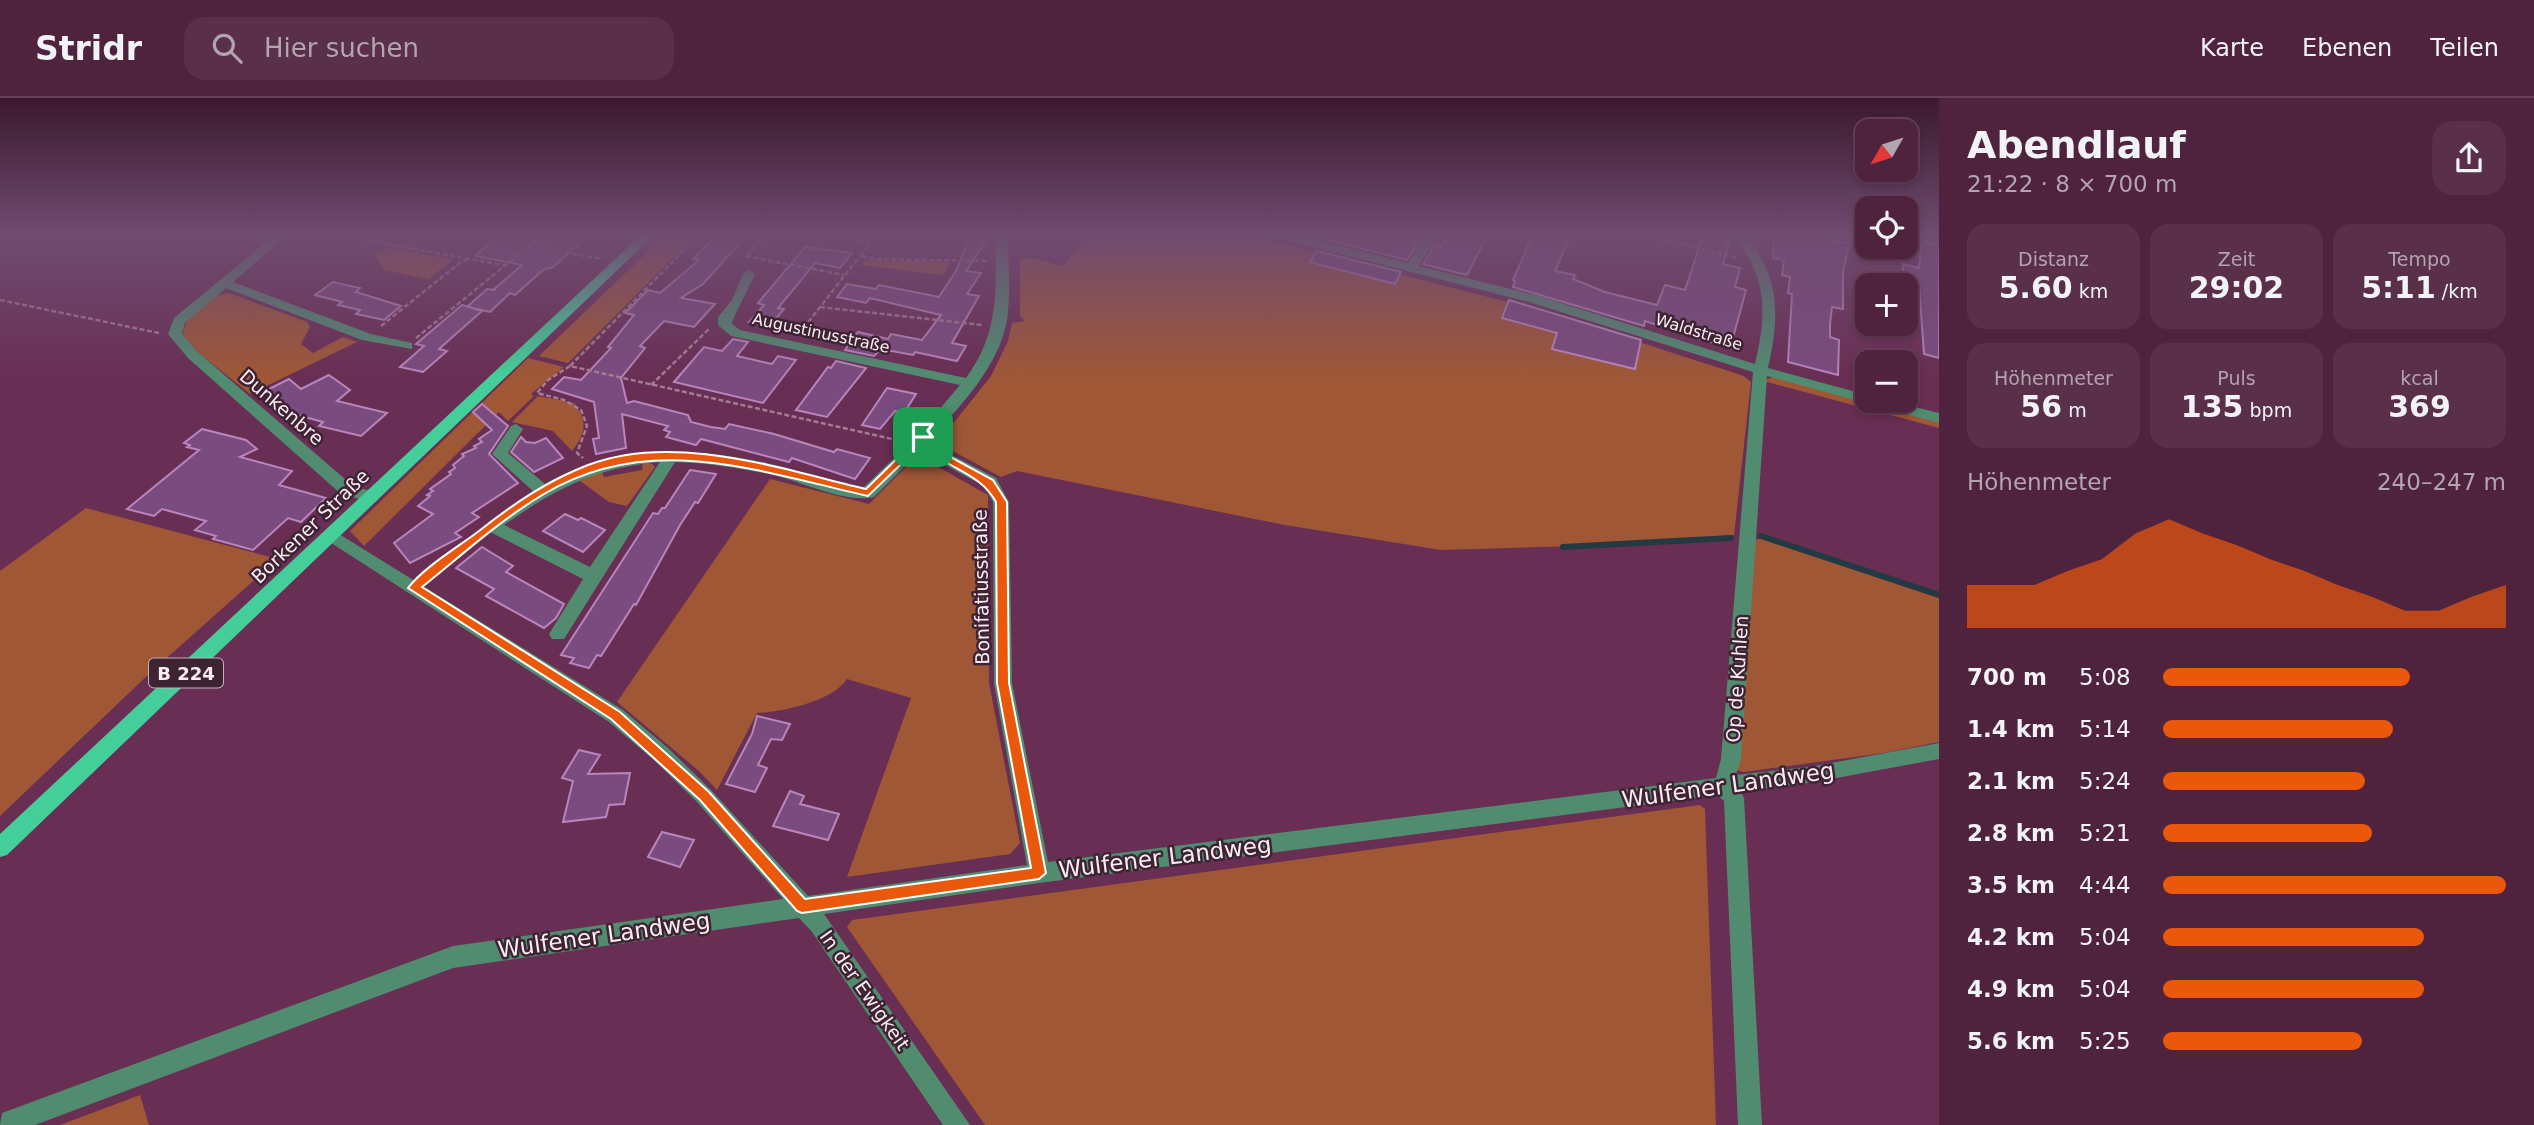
<!DOCTYPE html>
<html lang="de">
<meta charset="utf-8">
<style>
:root{--surface:#4f223e;--page:#592f49;--text:#f1f3f6;--muted:#b3a4b0;--line:#663f58;--accent:#ea580c}
body{margin:0;font-family:"DejaVu Sans",sans-serif;background:var(--page);color:var(--text);height:100vh;display:flex;flex-direction:column;font-size:26px;white-space:nowrap}
*{box-sizing:border-box;margin:0}
p{font-size:23px;color:var(--muted)}
.icon{flex:none;width:38px;height:38px;fill:none;stroke:currentColor;stroke-width:2;stroke-linecap:round;stroke-linejoin:round}
.map{position:relative;flex:1;overflow:hidden}
.side{display:flex;flex-direction:column;background:var(--surface);width:595px}
.side>*{flex:none}
.needle{width:46px;rotate:231deg}
.controls{position:absolute;left:1855px;top:21px;display:grid;gap:14px}
.controls a{display:grid;place-items:center;width:63px;height:63px;border-radius:14px;background:var(--surface);box-shadow:0 4px 10px #0003,0 0 0 2px var(--line);font-size:35px}
.pin{position:absolute;display:grid;place-items:center;width:60px;height:60px;color:#fff;margin:-30px;border-radius:14px;box-shadow:0 4px 10px #0006}
.round{display:grid;place-items:center;flex:none;width:74px;height:74px;border-radius:21px;background:var(--page)}
.head{display:flex;align-items:center;justify-content:space-between;height:119px;padding:0 28px}
h1{font-size:38px;font-weight:600;line-height:52px}
.figures{display:grid;grid-template-columns:repeat(3,1fr);gap:10px;height:119px;padding:7px 28px}
.figures div{display:grid;align-content:center;border-radius:18px;background:var(--page);text-align:center}
.figures b{font-size:30px;font-weight:600}
.figures small{font-size:19px;font-weight:400}
.figures p{font-size:19px}
.chart{height:196px;padding:14px 28px}
.chart p{display:flex;justify-content:space-between}
.chart svg{width:100%;height:126px;margin-top:7px;fill:var(--accent);opacity:.7}
ul{padding:0 28px;list-style:none;font-size:23px}
li{display:grid;grid-template-columns:112px 84px 1fr;align-items:center;height:52px}
li i{height:18px;border-radius:9px;background:var(--accent)}
header{display:flex;align-items:center;gap:42px;box-sizing:border-box;height:98px;padding:0 35px;background:var(--surface);border-bottom:2px solid var(--line)}
header strong{font-size:33px}
nav{display:flex;gap:38px;margin-inline-start:auto;font-size:24px}
.search{width:490px;height:63px;background:var(--page);display:flex;align-items:center;gap:18px;box-sizing:border-box;padding:0 24px;border-radius:21px;color:var(--muted);font-size:26px}
main{display:flex;flex:1;min-height:0}
.map>svg:first-child{display:block}
.green{fill:#9f5736}
.lines{fill:none;stroke-linecap:round;stroke-linejoin:round}
.stream{stroke:#233a43;stroke-width:6}
.building{fill:#7a4b7e;stroke:#b886bc;stroke-width:2}
.path-far1{stroke:#a57c95;stroke-width:2.5;stroke-dasharray:5 2.5;stroke-linecap:butt}
.path{stroke:#a57c95;stroke-width:3.5;stroke-dasharray:7 3.5;stroke-linecap:butt}
.minor{fill:#518c71;fill-rule:evenodd}
.major{fill:#44cf9a;fill-rule:evenodd}
.route{fill:#ea580c;stroke:#fff;stroke-width:2;fill-rule:evenodd}
.labels{text-anchor:middle;dominant-baseline:central;stroke-width:5;stroke-linejoin:round;paint-order:stroke}
.far-street-label{font-size:16px;fill:#fbecf4;stroke:#3e2333}
.shield{fill:#3e2333;stroke:#c2b0ba;stroke-width:2}
.shield-label{font-size:18px;font-weight:bold;fill:#fbecf4}
.street-label{font-size:19px;fill:#fbecf4;stroke:#3e2333}
.near-street-label{font-size:23px;fill:#fbecf4;stroke:#3e2333}
</style>
<header>
<strong>Stridr</strong>
<div class="search"><svg class="icon" aria-label="search" viewBox="0 0 24 24"><circle cx="10" cy="10" r="6"/><path d="M15 15l6 6"/></svg>Hier suchen</div>
<nav><a>Karte</a><a>Ebenen</a><a>Teilen</a></nav>
</header>
<main>
<div class="map">
<svg width="1939" height="1027" viewBox="0 0 1939 1027">
<rect width="100%" height="100%" fill="#692e53"/>
<g class="green">
<polygon points="666,136 697,136 568,265 539,258"/>
<polygon points="1091,136 1242,136 1546,214 1744,278 1751,284 1734,437 1577,448 1441,452 1285,427 1017,373 1001,379 949,351 944,337 991,278 1008,243 1012,225 1025,223 1020,218 1020,160 1034,160 1062,168"/>
<polygon points="389,150 453,161 429,181 384,172 374,155"/>
<polygon points="866,162 951,164 943,177 861,167"/>
<path d="M229 195 307 224 310 229 301 246 313 255 343 239 357 244 250 296 200 256 183 237C185 216 209 197 229 195Z"/>
<polygon points="528,260 564,269 531,296 534,298 508,323 499,314 364,448 350,433"/>
<polygon points="1773,279 1939,323 1939,330 1763,283"/>
<path d="M538 298 574 305C588 323 586 336 572 353L553 333 512 324Z"/>
<path d="M915 360H922L988 397 989 585 1020 745 1010 756 847 779 911 600 847 581C833 603 783 614 757 615L717 692 699 673 617 604 770 381 869 406Z"/>
<polygon points="643,364 652,366 655,369 627,408 609,404 580,383 601,372 604,379 642,372"/>
<polygon points="86,410 278,461 151,574 0,718 0,473"/>
<polygon points="1762,441 1939,500 1939,644 1884,655 1744,674 1736,672 1748,442"/>
<polygon points="1700,707 1705,711 1716,1027 985,1027 847,829 852,822"/>
<polygon points="140,997 149,1027 60,1027"/>
</g>
<g class="lines">
<g class="stream">
<polyline points="1761,438 1939,497"/>
<polyline points="1563,449 1731,440"/>
</g>
</g>
<g class="building">
<polygon points="501,136 590,136 553,169 543,172 515,197 510,195 490,214 467,209 487,191 496,192 493,192 522,167 475,158"/>
<polygon points="718,136 748,136 703,186 681,200 715,206 694,229 664,223 640,248 645,250 621,280 627,305 634,303 688,317 691,324 711,329 725,331 729,326 774,336 834,354 837,351 870,360 855,381 792,360 789,364 701,341 696,347 666,339 670,334 664,332 668,328 622,316 626,350 596,356 593,341 599,340 594,304 552,291 564,279 581,282 611,250 608,249 634,217 625,215 648,192 660,195 699,162 693,161"/>
<polygon points="1328,136 1407,136 1405,139 1419,143 1407,162 1324,141"/>
<polygon points="1449,136 1488,136 1467,177 1423,166 1435,147 1441,149"/>
<polygon points="1533,136 1555,136 1570,139 1555,173 1575,177 1573,181 1605,194 1657,207 1665,187 1685,192 1703,138 1729,144 1723,166 1740,170 1735,189 1746,192 1731,247 1719,243 1717,246 1645,223 1644,228 1513,189 1515,183 1513,182"/>
<polygon points="1774,136 1809,136 1849,146 1843,174 1843,211 1832,209 1830,226 1830,239 1839,242 1838,277 1788,264 1792,196 1788,195 1790,179 1782,177 1784,162 1773,160"/>
<polygon points="970,138 987,141 966,173 981,175 967,196 979,198 952,245 966,248 957,263 915,254 913,257 881,251 874,258 845,252 858,234 888,241 891,236 922,242 941,217 870,200 866,205 837,199 847,186 876,191 879,187 939,199 956,173"/>
<polygon points="1922,142 1939,147 1939,260 1924,256 1919,187 1902,187 1903,166 1919,170"/>
<polygon points="805,149 852,155 840,170 815,165 778,210 784,211 770,228 749,224 764,207 758,205"/>
<polygon points="1317,153 1401,174 1395,186 1310,164"/>
<polygon points="333,184 360,190 356,194 401,208 384,222 356,216 360,212 338,207 342,204 315,197"/>
<polygon points="1509,202 1641,242 1635,271 1552,251 1557,235 1502,220"/>
<polygon points="462,207 482,213 439,251 447,253 423,274 400,269 424,248 416,246"/>
<polygon points="733,241 748,244 737,258 772,266 778,258 796,262 763,305 674,284 704,249 722,253"/>
<polygon points="836,263 866,270 827,319 796,312 828,269 831,270"/>
<polygon points="329,277 350,292 337,303 387,315 361,338 319,328 323,324 294,316 265,293 289,281 301,291"/>
<polygon points="887,290 916,296 904,315 895,313 880,331 862,327"/>
<polygon points="482,306 508,328 489,356 518,385 472,415 479,419 455,435 461,439 410,465 394,445 433,416 418,408 430,398 427,397 433,393 430,391 451,376 449,374 455,370 453,367 464,358 462,356 476,350 474,348 482,344 479,341 492,332 473,314"/>
<polygon points="202,331 246,342 257,351 240,359 292,373 279,387 326,400 301,424 288,420 253,452 213,441 216,438 195,432 206,423 162,411 154,418 127,411 199,352 187,349 190,347 184,345"/>
<polygon points="521,339 526,344 535,345 546,340 563,360 534,374 511,354"/>
<polygon points="690,372 716,376 698,405 695,404 680,427 636,507 634,506 601,558 597,557 589,570 570,565 574,560 561,557 653,415 658,416 662,410 665,410"/>
<polygon points="565,416 578,422 581,420 605,432 583,454 543,433"/>
<polygon points="482,449 513,468 506,474 564,506 556,520 544,530 486,498 494,491 456,470"/>
<polygon points="757,618 790,626 782,642 771,641 758,667 767,670 755,694 726,686 752,636"/>
<polygon points="579,652 600,657 588,676 630,675 624,706 609,707 606,719 563,724 573,683 562,680"/>
<polygon points="790,693 804,698 800,706 839,716 828,742 773,728"/>
<polygon points="662,734 694,742 680,769 648,759"/>
</g>
<g class="lines">
<g class="path-far1">
<polyline points="332,136 508,168"/>
<polyline points="700,136 570,268 901,343"/>
<polyline points="837,136 870,145 860,158 879,161 989,163"/>
<polyline points="1525,136 1527,138"/>
<polyline points="1577,136 1605,141 1643,137 1737,160"/>
<polyline points="516,138 536,143 550,152 603,161"/>
<polyline points="747,157 767,136"/>
<polyline points="746,158 844,177"/>
<polyline points="0,202 159,235"/>
<polyline points="820,209 982,227"/>
<polyline points="381,228 462,163 469,161"/>
<polyline points="799,236 860,158"/>
<polyline points="416,240 544,136"/>
<polyline points="570,268 548,282 537,295 564,302 581,312 587,328 577,355 583,360"/>
<polyline points="651,287 710,230"/>
</g>
<polyline class="path" points="425,480 479,438"/>
<g class="minor">
<polygon points="276,136 289,136 233,184 371,236 412,245 412,251 362,242 226,190 185,225 182,236 198,254 353,388 377,395 379,399 377,403 371,404 341,396 188,260 168,236 174,220"/>
<path d="M996 136H1008C1008 165 1011 194 1007 222 999 268 961 307 932 340L944 353 996 380 1009 404 1012 585 1048 764 1716 680 1721 661 1753 274 1529 204 1274 139 1272 136H1291L1408 165 1426 136H1438L1419 168 1539 198 1755 266C1762 236 1767 205 1756 176 1751 162 1741 149 1735 136H1747C1754 149 1763 161 1768 175 1780 205 1775 239 1768 270L1867 297V303H1891L1939 315V325L1767 278 1741 661 1736 677 1815 668 1939 645V661L1815 684 1741 694 1744 700 1762 1027H1738L1724 703 1718 697 1039 785 824 816 970 1027H943L812 834 799 820 453 870 35 1027H0L2 1015 453 848 783 801 697 704 654 662 609 624 325 441 323 437 331 431 623 612 668 650 711 692 808 798 1027 767 994 585 993 404 984 388 934 361 924 349 874 399C846 406 800 383 773 377 740 370 708 365 675 364L564 541H552L549 536 583 481 486 432 484 428 533 393 492 356 511 328 516 326 523 331 508 355 545 386C617 345 698 349 775 367 805 374 834 387 864 389L916 339 960 287 731 238 718 227V219L732 202 743 176 749 172 755 176C751 186 732 221 732 226L740 232 966 280C1001 232 995 191 996 136ZM660 364 590 469 504 427C555 391 597 369 660 364Z"/>
<polygon points="1829,136 1848,136 1849,137 1843,141"/>
</g>
<polygon class="major" points="642,136 655,136 7,757 0,759 0,736"/>
</g>
<linearGradient id="sky" x2="0" y2="1"><stop stop-color="#3a192e"/><stop offset="0.49" stop-color="#704c71"/><stop offset="1" stop-color="#704c71" stop-opacity="0"/></linearGradient>
<rect width="1939" height="279" fill="url(#sky)"/>
<path class="route" d="M923 335 943 355 993 382 1007 404 1009 585 1046 775 1039 781 802 815 797 813 700 702 611 621 408 490C424 469 458 449 479 433 513 406 547 383 588 367 674 334 781 371 866 391ZM923 345C947 373 978 372 996 404L997 585 1031 770 805 801 709 694 620 614 422 489C461 458 500 422 544 396 650 333 757 373 868 398Z"/>
<g class="labels">
<g class="far-street-label">
<text transform="translate(1699 234) rotate(17)">Waldstraße</text>
<text transform="translate(821 235) rotate(12)">Augustinusstraße</text>
</g>
<rect class="shield" x="149" y="560.5" width="74" height="29" rx="5"/>
<g class="shield-label">
<text x="186" y="575">B 224</text>
</g>
<g class="street-label">
<text transform="translate(282 309) rotate(41)">Dunkenbre</text>
<text transform="translate(310 428) rotate(-44)">Borkener Straße</text>
<text transform="translate(981 489) rotate(-91)">Bonifatiusstraße</text>
<text transform="translate(1737 581) rotate(-86)">Op de Kuhlen</text>
<text transform="translate(865 892) rotate(55)">In der Ewigkeit</text>
</g>
<g class="near-street-label">
<text transform="translate(1728 687) rotate(-8)">Wulfener Landweg</text>
<text transform="translate(1165 759) rotate(-7)">Wulfener Landweg</text>
<text transform="translate(604 837) rotate(-8)">Wulfener Landweg</text>
</g>
</g>
</svg>
<div class="controls">
<a><svg class="needle" viewBox="-14 -14 28 28"><path d="M0-13l5 13h-10z" fill="#e53935"/><path d="M0 13l5-13h-10z" fill="#b3a4b0"/></svg></a>
<a><svg class="icon" aria-label="locate" viewBox="0 0 24 24"><circle cx="12" cy="12" r="6"/><path d="M12 2v4M12 18v4M2 12h4M18 12h4"/></svg></a>
<a>+</a>
<a>−</a>
</div>
<div class="pin" style="left:923px;top:339px;background:#1e9e55"><svg class="icon" aria-label="arrive" viewBox="0 0 24 24"><path d="M6 21V4h12l-3 4 3 4H6"/></svg></div>
</div>
<section class="side">
<div class="head"><div><h1>Abendlauf</h1><p>21:22 · 8 × 700 m</p></div><a class="round"><svg class="icon" aria-label="share" viewBox="0 0 24 24"><path d="M12 15V3M7 8l5-5 5 5M5 13v7h14v-7"/></svg></a></div>
<div class="figures">
<div><p>Distanz</p><b>5.60<small> km</small></b></div>
<div><p>Zeit</p><b>29:02</b></div>
<div><p>Tempo</p><b>5:11<small> /km</small></b></div>
</div>
<div class="figures">
<div><p>Höhenmeter</p><b>56<small> m</small></b></div>
<div><p>Puls</p><b>135<small> bpm</small></b></div>
<div><p>kcal</p><b>369</b></div>
</div>
<div class="chart"><p><span>Höhenmeter</span>240–247 m</p>
<svg viewBox="0 0 160 44" preserveAspectRatio="none"><path d="M0 44V29L10 29L20 29L30 24L40 20L50 11L60 6L70 11L80 15L90 20L100 24L110 29L120 33L130 38L140 38L150 33L160 29V44z"/></svg>
</div>
<ul>
<li><b>700 m</b>5:08<i style="width:72%"></i></li>
<li><b>1.4 km</b>5:14<i style="width:67%"></i></li>
<li><b>2.1 km</b>5:24<i style="width:59%"></i></li>
<li><b>2.8 km</b>5:21<i style="width:61%"></i></li>
<li><b>3.5 km</b>4:44<i style="width:100%"></i></li>
<li><b>4.2 km</b>5:04<i style="width:76%"></i></li>
<li><b>4.9 km</b>5:04<i style="width:76%"></i></li>
<li><b>5.6 km</b>5:25<i style="width:58%"></i></li>
</ul>
</section>
</main>
